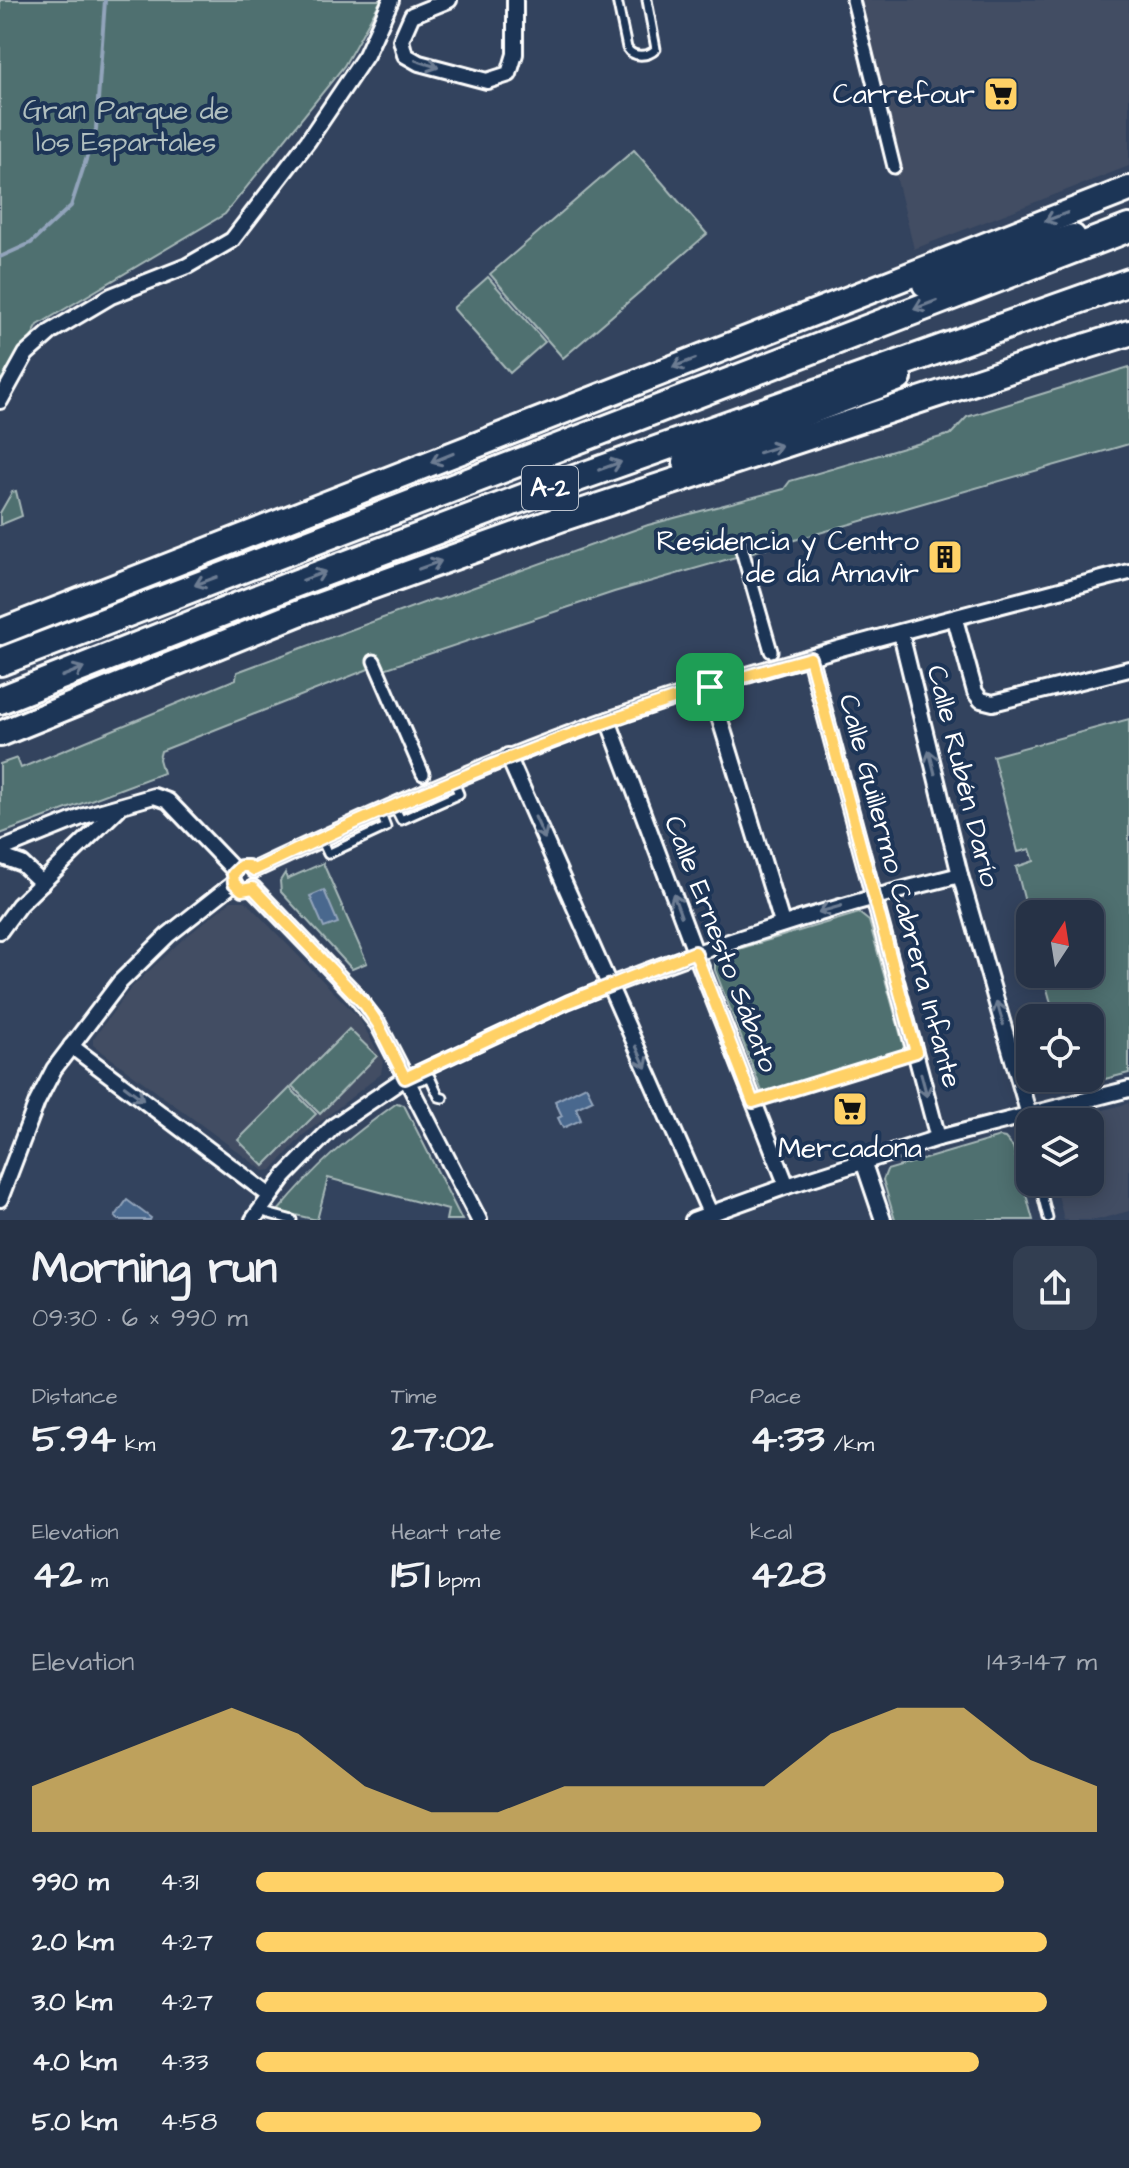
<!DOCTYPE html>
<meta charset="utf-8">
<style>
:root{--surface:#263246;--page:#323e51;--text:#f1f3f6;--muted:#a4aab3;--line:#424d5f;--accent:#ffd166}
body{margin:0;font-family:"Architects Daughter",sans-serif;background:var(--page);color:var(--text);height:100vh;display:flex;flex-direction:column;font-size:30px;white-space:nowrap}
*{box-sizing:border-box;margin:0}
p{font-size:26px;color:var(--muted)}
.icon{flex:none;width:44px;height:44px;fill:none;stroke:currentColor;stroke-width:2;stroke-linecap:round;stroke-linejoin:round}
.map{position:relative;height:1220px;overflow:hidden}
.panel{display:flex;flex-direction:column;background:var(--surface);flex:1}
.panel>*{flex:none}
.needle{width:52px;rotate:12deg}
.fabs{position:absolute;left:1016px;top:900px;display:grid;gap:16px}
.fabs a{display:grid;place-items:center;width:88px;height:88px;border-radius:16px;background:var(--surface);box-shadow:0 4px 20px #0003,0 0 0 2px var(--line);font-size:40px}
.pin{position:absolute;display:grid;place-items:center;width:68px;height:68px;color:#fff;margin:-34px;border-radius:16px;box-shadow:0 4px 12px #0006}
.round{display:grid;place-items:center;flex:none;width:84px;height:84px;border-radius:16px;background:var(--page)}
.headline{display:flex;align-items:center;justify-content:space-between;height:136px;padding:0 32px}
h1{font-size:44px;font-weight:700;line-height:60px}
.stats{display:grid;grid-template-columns:repeat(3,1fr);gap:12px;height:136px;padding:8px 32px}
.stats div{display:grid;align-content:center}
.stats b{font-size:40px;font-weight:700}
.stats small{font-size:22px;font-weight:400}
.stats p{font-size:22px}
.chart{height:224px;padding:16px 32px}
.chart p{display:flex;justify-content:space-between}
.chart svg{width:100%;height:144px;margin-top:8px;fill:var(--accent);opacity:.7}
ul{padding:0 32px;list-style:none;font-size:26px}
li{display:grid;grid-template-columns:128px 96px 1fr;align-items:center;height:60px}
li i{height:20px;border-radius:10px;background:var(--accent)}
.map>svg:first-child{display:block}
.built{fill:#424d63}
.green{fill:#4f7070;stroke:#a7b8b8;stroke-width:2}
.water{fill:#49688e;stroke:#92a4bb;stroke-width:2}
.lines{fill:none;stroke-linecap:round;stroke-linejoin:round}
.stream{stroke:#92a4bb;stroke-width:4}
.service-casing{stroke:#fff;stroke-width:13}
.pedestrian-casing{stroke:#fff;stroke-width:17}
.minor-casing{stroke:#fff;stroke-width:20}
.trunk-casing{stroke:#fff;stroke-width:30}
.motorway-casing{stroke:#fff;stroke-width:32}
.service{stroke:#1d3557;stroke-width:7}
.pedestrian{stroke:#1d3557;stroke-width:11}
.minor{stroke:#1d3557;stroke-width:14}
.trunk{stroke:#1d3557;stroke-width:24}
.motorway{stroke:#1d3557;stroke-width:26}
.oneway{stroke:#6c7c92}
.route-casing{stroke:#fff;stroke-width:16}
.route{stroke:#ffd166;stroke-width:10}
.labels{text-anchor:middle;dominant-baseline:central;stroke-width:8;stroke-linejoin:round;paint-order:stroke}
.shield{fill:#1d3557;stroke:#bbc2cd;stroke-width:2}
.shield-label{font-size:26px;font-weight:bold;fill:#fff}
.poi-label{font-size:28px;fill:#fff;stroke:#1d3557;text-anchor:end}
.park-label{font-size:28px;fill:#b0bfbf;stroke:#1d3557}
.street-label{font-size:28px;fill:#fff;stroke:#1d3557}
</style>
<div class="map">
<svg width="1129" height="1220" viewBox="0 0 1129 1220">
<rect width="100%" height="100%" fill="#33435e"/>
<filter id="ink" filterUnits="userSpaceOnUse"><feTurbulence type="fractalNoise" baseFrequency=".0125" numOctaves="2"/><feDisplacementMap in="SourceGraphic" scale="16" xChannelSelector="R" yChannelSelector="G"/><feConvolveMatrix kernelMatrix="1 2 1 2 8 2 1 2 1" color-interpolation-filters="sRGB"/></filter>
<g filter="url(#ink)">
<g class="built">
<polygon points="853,0 1129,0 1129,166 914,249"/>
<polygon points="231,901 245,901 359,1018 383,1061 381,1074 302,1136 272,1170 264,1171 93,1045 93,1039 131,988 182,940"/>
<polygon points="1129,1103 1129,1211 1096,1220 1064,1220 1055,1182 1090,1182 1090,1122 1060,1122"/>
</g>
<g class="green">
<polygon points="0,0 381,0 344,66 225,214 38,325 0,394"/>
<polygon points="634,150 707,234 563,358 490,274"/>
<polygon points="488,277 545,342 510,373 453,308"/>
<polygon points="1129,367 1129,444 614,592 384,669 371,668 161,751 159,759 163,773 0,834 0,764 17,758 21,768 236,679 237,672 434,599 438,600 648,525 784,489 790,481 951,434 967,417"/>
<polygon points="16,491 22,516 0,525 0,513 12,492"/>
<polygon points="1129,719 1129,1073 1073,1087 1070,1078 1090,1078 1090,1018 1055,1018 1043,974 1090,974 1090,914 1030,914 1030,922 1016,867 1034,861 1030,849 1018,852 993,756"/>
<polygon points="323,863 367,963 352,969 281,892 280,881 285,873 287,879"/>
<polygon points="859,913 869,921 905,1051 763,1094 715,970 715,959 719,955"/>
<polygon points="349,1029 377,1056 320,1114 292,1086"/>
<polygon points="290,1088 316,1114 264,1166 238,1140"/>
<path d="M397 1103 404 1105 462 1220H446L448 1210 328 1178 317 1220 278 1211C316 1165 348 1138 397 1103Z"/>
<polygon points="1000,1137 1005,1138 1013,1147 1033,1220 895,1220 883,1180 887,1170"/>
</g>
<g class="water">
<polygon points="324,890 338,923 324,928 310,896"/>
<polygon points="586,1086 593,1100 576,1108 581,1120 563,1128 558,1118 562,1116 555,1101"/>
<polygon points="127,1200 151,1218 150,1220 119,1220 115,1217"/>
</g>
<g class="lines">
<polyline class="stream" points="0,257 31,243 71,206 96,129 105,0"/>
<defs>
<g id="service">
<path d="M617 0 627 48C633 58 648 57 656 49L647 0"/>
<polyline points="394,806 401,820 459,794 453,780"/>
<polyline points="321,839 328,854 386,827 380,812"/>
<polyline points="409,1084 430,1077 439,1097 443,1098"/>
<polyline points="753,1102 916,1052"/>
<polyline points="1022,1117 1030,1149"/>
<polyline points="1039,1182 1048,1218"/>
<polyline points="259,1211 292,1220"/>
</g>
<g id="pedestrian">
<polyline points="853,0 894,167"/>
<polyline points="740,543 771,651"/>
<polyline points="374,661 423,774"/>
<polyline points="405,1078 568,1002 608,986"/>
</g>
<g id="minor">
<polyline points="449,0 412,15 401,40 405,55 419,63 487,81 509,74 515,54 515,0"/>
<polyline points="0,401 26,354 52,331 111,296 187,266 232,240 308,141 366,55 391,0"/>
<polyline points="955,619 975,692 981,700 993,703 1129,669"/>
<polyline points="901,634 960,875 1029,1115"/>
<polyline points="810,658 938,1138"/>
<polyline points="710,687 782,923"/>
<polyline points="608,720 695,952 787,1186"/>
<polyline points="508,756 710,1213"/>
<polyline points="0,850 84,816 154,796 168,801 235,871"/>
<polyline points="0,856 22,864 42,883"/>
<path d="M254 870C369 816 485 763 605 721 776 661 954 618 1129 572"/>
<polyline points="253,888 352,991 378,1024 479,1220"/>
<polyline points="0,931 19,905 119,808"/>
<path d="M608 986C723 941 840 904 960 875"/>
<polyline points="71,1046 269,1195"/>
<polyline points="863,1161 883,1220"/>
<polyline points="0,1199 37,1102 54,1069 120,982 168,935 234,883"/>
<polyline points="253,1220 285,1176 334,1126 405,1078"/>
<polyline points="693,1220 787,1186 938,1138 1129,1089"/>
</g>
<g id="trunk">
<polyline points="925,284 1073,237"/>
<polyline points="686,462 790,419 899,378"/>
<polyline points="0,632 1129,189"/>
<polyline points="0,734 304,611 563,518 1026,365 1129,333"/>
</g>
<g id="motorway">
<polyline points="0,662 1129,228"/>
<polyline points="0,700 294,584 552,487 1129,282"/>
</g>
</defs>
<use href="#service" class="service-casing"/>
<use href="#pedestrian" class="pedestrian-casing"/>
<use href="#minor" class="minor-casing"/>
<use href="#trunk" class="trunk-casing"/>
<use href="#motorway" class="motorway-casing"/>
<use href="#service" class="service"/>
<use href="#pedestrian" class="pedestrian"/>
<use href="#minor" class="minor"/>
<use href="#trunk" class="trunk"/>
<use href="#motorway" class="motorway"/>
</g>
<defs><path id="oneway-shaft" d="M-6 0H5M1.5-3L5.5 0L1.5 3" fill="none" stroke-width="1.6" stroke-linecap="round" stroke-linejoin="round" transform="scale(2)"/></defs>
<g class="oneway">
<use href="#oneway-shaft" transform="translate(427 64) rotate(18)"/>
<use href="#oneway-shaft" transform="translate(1056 217) rotate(159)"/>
<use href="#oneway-shaft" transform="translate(925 305) rotate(159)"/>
<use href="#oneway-shaft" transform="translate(684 363) rotate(159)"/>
<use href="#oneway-shaft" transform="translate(770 449) rotate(-18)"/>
<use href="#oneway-shaft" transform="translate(442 458) rotate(158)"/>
<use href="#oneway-shaft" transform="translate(610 466) rotate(-20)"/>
<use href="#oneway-shaft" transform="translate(430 565) rotate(-20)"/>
<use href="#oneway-shaft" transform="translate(314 576) rotate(-21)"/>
<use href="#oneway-shaft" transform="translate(206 581) rotate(159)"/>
<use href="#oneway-shaft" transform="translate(73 672) rotate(-22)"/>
<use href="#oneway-shaft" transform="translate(932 762) rotate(-104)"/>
<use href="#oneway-shaft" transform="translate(540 828) rotate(66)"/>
<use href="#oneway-shaft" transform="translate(677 905) rotate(-110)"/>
<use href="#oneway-shaft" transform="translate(830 909) rotate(164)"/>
<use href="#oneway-shaft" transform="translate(1000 1013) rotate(-106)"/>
<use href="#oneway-shaft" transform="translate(641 1057) rotate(66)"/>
<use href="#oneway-shaft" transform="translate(924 1085) rotate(75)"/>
<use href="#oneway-shaft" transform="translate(134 1093) rotate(37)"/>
</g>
</g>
<g class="lines" filter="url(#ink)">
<defs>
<path id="route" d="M810 658 916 1052 753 1102 695 952 568 1002 405 1078 378 1024 365 1005 253 888 242 890 234 883 233 874 241 866H248L254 870C434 783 618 710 810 658Z"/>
</defs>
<use href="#route" class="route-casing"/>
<use href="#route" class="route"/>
</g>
<defs>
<symbol id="supermarket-square" viewBox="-11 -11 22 22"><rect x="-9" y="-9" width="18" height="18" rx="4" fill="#ffd166" stroke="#1d3557"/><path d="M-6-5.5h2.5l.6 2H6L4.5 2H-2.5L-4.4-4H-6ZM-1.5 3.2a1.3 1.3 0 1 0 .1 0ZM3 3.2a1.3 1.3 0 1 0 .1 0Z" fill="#111"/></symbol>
<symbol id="building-square" viewBox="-11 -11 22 22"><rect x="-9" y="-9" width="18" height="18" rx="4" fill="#ffd166" stroke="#1d3557"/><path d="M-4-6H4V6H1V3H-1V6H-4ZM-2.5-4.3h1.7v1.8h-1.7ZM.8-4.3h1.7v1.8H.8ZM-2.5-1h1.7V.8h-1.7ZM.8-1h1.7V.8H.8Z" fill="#111"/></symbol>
</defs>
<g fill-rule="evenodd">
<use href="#supermarket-square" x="981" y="74" width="40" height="40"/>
<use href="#building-square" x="925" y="537" width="40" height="40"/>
<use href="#supermarket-square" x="830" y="1089" width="40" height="40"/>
</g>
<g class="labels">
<rect class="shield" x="522" y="466" width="56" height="44" rx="6"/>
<g class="shield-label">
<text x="550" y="488">A-2</text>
</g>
<g class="poi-label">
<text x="975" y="94">Carrefour</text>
<text x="919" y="541">Residencia y Centro<tspan x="919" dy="32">de día Amavir</tspan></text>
<text x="850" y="1148" text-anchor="middle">Mercadona</text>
</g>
<g class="park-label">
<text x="126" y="110">Gran Parque de<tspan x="126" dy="32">los Espartales</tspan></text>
</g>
<g class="street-label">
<text transform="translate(963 776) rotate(76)">Calle Rubén Darío</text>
<text transform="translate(900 891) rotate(75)">Calle Guillermo Cabrera Infante</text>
<text transform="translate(721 944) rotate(69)">Calle Ernesto Sábato</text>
</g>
</g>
</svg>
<div class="fabs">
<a><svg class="needle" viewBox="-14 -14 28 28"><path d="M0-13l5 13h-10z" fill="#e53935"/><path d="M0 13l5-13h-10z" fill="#a4aab3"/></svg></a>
<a><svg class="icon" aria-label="locate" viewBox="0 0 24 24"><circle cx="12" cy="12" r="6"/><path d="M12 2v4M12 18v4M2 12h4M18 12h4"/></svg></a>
<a><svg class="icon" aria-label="layers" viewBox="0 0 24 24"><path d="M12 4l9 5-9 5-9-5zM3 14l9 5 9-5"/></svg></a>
</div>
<div class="pin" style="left:710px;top:687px;background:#1e9e55"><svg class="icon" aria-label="arrive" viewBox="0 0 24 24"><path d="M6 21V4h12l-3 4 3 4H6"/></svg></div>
</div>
<section class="panel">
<div class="headline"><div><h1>Morning run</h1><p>09:30 · 6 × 990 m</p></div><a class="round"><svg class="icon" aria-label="share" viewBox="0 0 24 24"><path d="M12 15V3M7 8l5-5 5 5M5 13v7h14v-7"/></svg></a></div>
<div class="stats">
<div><p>Distance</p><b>5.94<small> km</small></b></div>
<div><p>Time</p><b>27:02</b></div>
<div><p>Pace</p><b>4:33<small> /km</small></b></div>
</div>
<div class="stats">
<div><p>Elevation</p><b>42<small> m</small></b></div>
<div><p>Heart rate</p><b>151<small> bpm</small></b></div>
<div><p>kcal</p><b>428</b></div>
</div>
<div class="chart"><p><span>Elevation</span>143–147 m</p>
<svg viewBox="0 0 160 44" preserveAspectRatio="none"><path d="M0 44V30L10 22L20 14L30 6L40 14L50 30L60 38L70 38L80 30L90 30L100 30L110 30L120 14L130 6L140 6L150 22L160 30V44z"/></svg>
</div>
<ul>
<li><b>990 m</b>4:31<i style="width:89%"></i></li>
<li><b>2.0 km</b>4:27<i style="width:94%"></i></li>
<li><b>3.0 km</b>4:27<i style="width:94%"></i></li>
<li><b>4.0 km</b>4:33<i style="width:86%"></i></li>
<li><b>5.0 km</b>4:58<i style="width:60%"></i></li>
</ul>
</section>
